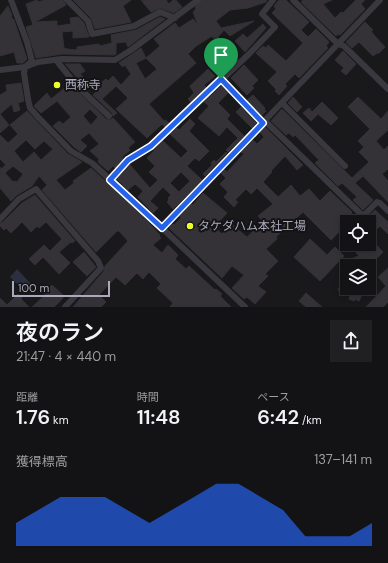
<!DOCTYPE html>
<html lang="ja">
<meta charset="utf-8">
<style>
:root{--surface:#131214;--page:#202022;--text:#f1f3f6;--muted:#9d9ea0;--line:#323234;--accent:#2563eb}
body{margin:0;font-family:"DM Sans","Noto Sans JP",sans-serif;background:var(--page);color:var(--text);height:100vh;display:flex;flex-direction:column;font-size:15px;white-space:nowrap}
*{box-sizing:border-box;margin:0}
p{font-size:13px;color:var(--muted)}
.icon{flex:none;width:22px;height:22px;fill:none;stroke:currentColor;stroke-width:2;stroke-linecap:round;stroke-linejoin:round}
.map{position:relative;height:307px;overflow:hidden}
.details{display:flex;flex-direction:column;background:var(--surface);flex:1}
.details>*{flex:none}
.tools{position:absolute;left:340px;top:215px;display:grid;gap:8px}
.tools a{display:grid;place-items:center;width:36px;height:36px;border-radius:0px;background:var(--surface);box-shadow:0 2px 6px #0003,0 0 0 1px var(--line);font-size:20px}
.scale{position:absolute;left:12px;bottom:10px;width:98px;box-sizing:border-box;padding-left:4px;border:2px solid #aba9bb;border-top:0;font-size:11px;line-height:14px;white-space:nowrap;color:#aba9bb;-webkit-text-stroke:3px #141315;paint-order:stroke}
.pin{position:absolute;display:grid;place-items:center;width:34px;height:34px;color:#fff;margin:-41px -17px;border-radius:50% 50% 50% 0;rotate:-45deg;box-shadow:0 0 4px #0007}
.pin .icon{rotate:45deg}
.round{display:grid;place-items:center;flex:none;width:42px;height:42px;border-radius:0px;background:var(--page)}
.headline{display:flex;align-items:center;justify-content:space-between;height:68px;padding:0 16px}
h1{font-size:22px;font-weight:600;line-height:30px}
.metrics{display:grid;grid-template-columns:repeat(3,1fr);gap:6px;height:68px;padding:4px 16px}
.metrics div{display:grid;align-content:center}
.metrics b{font-size:20px;font-weight:600}
.metrics small{font-size:11px;font-weight:400}
.metrics p{font-size:11px}
.chart{height:112px;padding:8px 16px}
.chart p{display:flex;justify-content:space-between}
.chart svg{width:100%;height:72px;margin-top:4px;fill:var(--accent);opacity:.7}
.map>svg:first-child{display:block}
.water{fill:#2c2f40}
.building{fill:#343236;stroke:#333136;fill-rule:evenodd}
.lines{fill:none;stroke-linecap:round;stroke-linejoin:round}
.street{stroke:#3a383f;stroke-width:6}
.route-casing{stroke:#fff;stroke-width:8}
.route{stroke:#2563eb;stroke-width:5}
.poi-dot{fill:#ecff2b;stroke:#141315;stroke-width:1.5}
.labels{text-anchor:middle;dominant-baseline:central;stroke-width:4;stroke-linejoin:round;paint-order:stroke}
.poi-label{font-size:12px;fill:#aba9bb;stroke:#141315;text-anchor:start}
</style>
<div class="map">
<svg width="388" height="307" viewBox="0 0 388 307">
<rect width="100%" height="100%" fill="#19181a"/>
<polygon class="water" points="17,269 31,284 24,291 10,277"/>
<g class="building">
<polygon points="37,0 38,2 45,0 63,0 66,5 35,22 57,21 57,26 71,24 70,18 78,17 84,23 89,37 73,38 73,31 62,32 64,48 67,49 77,50 77,47 99,44 100,46 112,43 111,35 136,30 160,17 165,19 128,47 126,42 116,43 116,54 114,55 62,54 36,58 26,27 33,25 26,4"/>
<polygon points="73,0 131,0 123,6 131,22 95,29 91,18"/>
<polygon points="141,0 166,0 169,4 173,0 176,0 182,7 174,13 160,8 151,12"/>
<polygon points="202,0 267,0 266,2 248,8 230,10 216,21 221,28 254,21 230,36 224,30 218,37 222,41 217,44 212,36 196,46 188,54 196,63 149,104 164,121 165,120 169,123 165,127 162,124 147,138 116,109 128,98 116,86 102,99 117,113 113,116 112,113 93,95 99,89 95,85 100,80 102,82 106,79 108,81 113,76 121,85 131,74 125,65 123,67 119,63 141,48 146,58 136,63 145,79 157,69 146,58 160,46 154,39 175,23 179,28 193,19 198,25 193,12 196,9 195,7"/>
<polygon points="279,0 286,0 309,22 301,30 308,37 316,29 329,42 326,46 328,48 299,78 295,74 285,84 287,86 279,95 275,91 276,89 268,81 277,72 256,53 263,46 266,48 268,45 286,61 303,43 272,13 276,9 274,6"/>
<polygon points="303,0 332,0 323,4 335,18 341,12 343,13 356,0 365,0 361,4 365,9 340,35 338,34 336,36 301,2"/>
<polygon points="8,6 12,15 11,17 14,20 27,59 23,63 17,63 14,52 0,56 0,16"/>
<polygon points="365,22 373,30 371,31 374,35 385,47 378,54 377,53 373,56 359,42 352,48 346,42"/>
<polygon points="263,24 266,28 245,52 235,41 243,34 247,38"/>
<polygon points="229,49 236,56 227,62 229,64 222,69 215,58"/>
<polygon points="343,51 356,64 346,75 341,71 344,68 335,60"/>
<polygon points="65,64 80,64 85,71 80,74 90,84 86,88"/>
<polygon points="244,65 258,80 252,86 254,88 247,95 231,78"/>
<polygon points="208,69 215,76 204,85 207,88 191,102 188,99 194,93 190,86"/>
<path d="M67 81 106 119 110 120 113 118 135 142 128 148 130 150 122 157 123 159 115 168 113 166 108 171 98 162 99 159 90 151 99 144 89 133 80 140 87 146 81 152 74 147 53 126 59 121 63 124 71 117 57 101 41 113 34 106 47 93 51 99 66 87 64 84ZM90 109 98 117 91 125 83 116Z"/>
<polygon points="21,83 24,101 18,103 20,110 14,112 12,104 0,114 9,125 0,133 0,95 7,91 6,85"/>
<polygon points="221,86 228,93 218,103 230,115 227,119 244,136 228,152 226,150 238,138 227,127 219,136 198,118 209,106 204,102"/>
<polygon points="253,95 265,108 264,109 266,111 262,115 247,100"/>
<polygon points="293,97 302,107 297,112 288,103"/>
<polygon points="358,97 381,119 388,111 388,130 376,141 384,150 388,146 388,169 382,174 388,181 388,202 363,176 355,183 373,200 363,210 353,200 357,197 342,183 338,186 315,163 319,160 295,135 293,137 289,133 286,135 271,121 282,109 352,178 369,162 359,152 364,147 358,141 370,129 348,107"/>
<polygon points="322,102 338,118 331,125 318,114 311,121 303,113 309,108 312,112"/>
<polygon points="241,107 256,123 252,128 236,112"/>
<path d="M27 111 68 154 82 162 56 180 65 190 74 183 73 181 91 168 140 213 160 235 159 236 161 238 153 245 162 253 168 245 178 255 175 259 186 269 189 266 215 290 216 289 222 294 220 296 231 307H170L173 303 157 288 161 284 149 272 143 279 137 273 125 285 116 277 99 295 106 302 101 307H73L104 271 105 266 128 241 119 231H117L96 252 42 190 47 185 39 176 32 186 17 195 11 201 0 188V167L1 169 6 165 0 159V135L8 143 18 134 10 125ZM26 140 35 149 44 141 53 149 41 160 34 152 23 162 14 151ZM13 166 23 174 17 182 15 181 13 182 5 173Z"/>
<path d="M190 119 195 124 189 131 209 151 199 161 195 158 187 166 202 180 173 209 167 202 169 200 168 198 171 195 163 187 150 201 158 208 153 213 138 197 143 191 135 184 128 190 117 179 130 165 150 188 158 180 149 172 155 166 147 158 163 141 181 158 188 151 170 134 177 128 179 130ZM181 172 190 181 179 192 170 183Z"/>
<polygon points="265,127 303,165 297,170 285,156 271,171 272,172 263,182 278,197 291,185 300,196 309,189 320,201 330,191 352,212 351,213 355,217 350,222 347,222 347,224 331,240 303,212 276,237 277,239 266,249 278,261 265,274 268,276 258,286 266,292 255,304 247,297 244,299 232,288 244,275 232,266 222,278 169,228 172,224 174,225 181,218 180,216 191,204 193,205 203,193 227,213 214,227 222,234 231,224 247,237 263,222 258,216 273,204 257,188 251,194 246,189 235,200 238,202 234,207 224,197 228,192 220,184 226,178 221,173 224,169 227,172 244,154 241,152 250,142 253,140 257,144 264,137 260,132"/>
<polygon points="226,152 227,153 205,176 203,174 212,165 211,163 214,160 216,162"/>
<polygon points="35,195 75,241 72,243 71,242 59,252 70,263 59,274 43,257 35,265 29,259 44,245 50,251 62,239 46,222 39,228 37,226 31,232 22,222 11,233 6,228 4,230 0,226 0,223 3,222 22,203"/>
<polygon points="375,210 388,222 388,234 380,226 377,229 369,222 362,222"/>
<polygon points="369,237 383,252 369,266 357,266 351,259 359,256 356,253 364,244 369,244"/>
<polygon points="310,239 327,255 335,247 344,256 320,281 294,257"/>
<polygon points="84,252 96,267 87,276 73,262"/>
<polygon points="388,268 388,302 383,307 366,307 386,286 378,277"/>
<polygon points="347,273 347,288 365,288 359,301 355,299 354,301 349,299 350,296 338,290"/>
<polygon points="52,285 64,296 62,299 54,307 32,307 46,294 44,293"/>
<polygon points="306,293 322,307 306,307 299,301"/>
<polygon points="18,294 22,298 21,299 29,307 0,307 0,298 7,305"/>
</g>
<g class="lines">
<g class="street">
<polyline points="11,0 27,42 32,61 25,67 24,73 28,99 30,108 38,117 71,151 92,163 142,209 245,307"/>
<polyline points="67,0 88,21 92,34 134,26 160,12 175,18"/>
<polyline points="293,0 338,44 344,46 388,89"/>
<polyline points="56,60 77,86 109,116"/>
<polyline points="0,70 25,67 38,62 62,59 115,60 131,50 198,0"/>
<polyline points="221,79 263,123"/>
<polyline points="282,103 345,166"/>
<polyline points="265,121 363,216 377,202 380,203 388,211"/>
<polyline points="110,180 128,160 151,146 249,54 275,27 262,14 273,0"/>
<polyline points="0,219 19,199 36,189 98,261 101,268 65,307"/>
<polyline points="162,228 380,0"/>
</g>
</g>
<g class="lines">
<defs>
<polygon id="route" points="221,79 263,123 162,228 110,180 128,160 151,146"/>
</defs>
<use href="#route" class="route-casing"/>
<use href="#route" class="route"/>
</g>
<g class="poi-dot">
<circle cx="57" cy="85" r="4"/>
<circle cx="190" cy="226" r="4"/>
</g>
<g class="labels">
<g class="poi-label">
<text x="65" y="85">西称寺</text>
<text x="198" y="226">タケダハム本社工場</text>
</g>
</g>
</svg>
<div class="tools">
<a><svg class="icon" aria-label="locate" viewBox="0 0 24 24"><circle cx="12" cy="12" r="6"/><path d="M12 2v4M12 18v4M2 12h4M18 12h4"/></svg></a>
<a><svg class="icon" aria-label="layers" viewBox="0 0 24 24"><path d="M12 4l9 5-9 5-9-5zM3 14l9 5 9-5"/></svg></a>
</div>
<div class="scale">100 m</div>
<div class="pin" style="left:221px;top:79px;background:#1e9e55"><svg class="icon" aria-label="arrive" viewBox="0 0 24 24"><path d="M6 21V4h12l-3 4 3 4H6"/></svg></div>
</div>
<section class="details">
<div class="headline"><div><h1>夜のラン</h1><p>21:47 · 4 × 440 m</p></div><a class="round"><svg class="icon" aria-label="share" viewBox="0 0 24 24"><path d="M12 15V3M7 8l5-5 5 5M5 13v7h14v-7"/></svg></a></div>
<div class="metrics">
<div><p>距離</p><b>1.76<small> km</small></b></div>
<div><p>時間</p><b>11:48</b></div>
<div><p>ペース</p><b>6:42<small> /km</small></b></div>
</div>
<div class="chart"><p><span>獲得標高</span>137–141 m</p>
<svg viewBox="0 0 160 44" preserveAspectRatio="none"><path d="M0 44V30L10 22L20 14L30 14L40 14L50 22L60 30L70 22L80 14L90 6L100 6L110 14L120 22L130 38L140 38L150 38L160 30V44z"/></svg>
</div>
</section>
